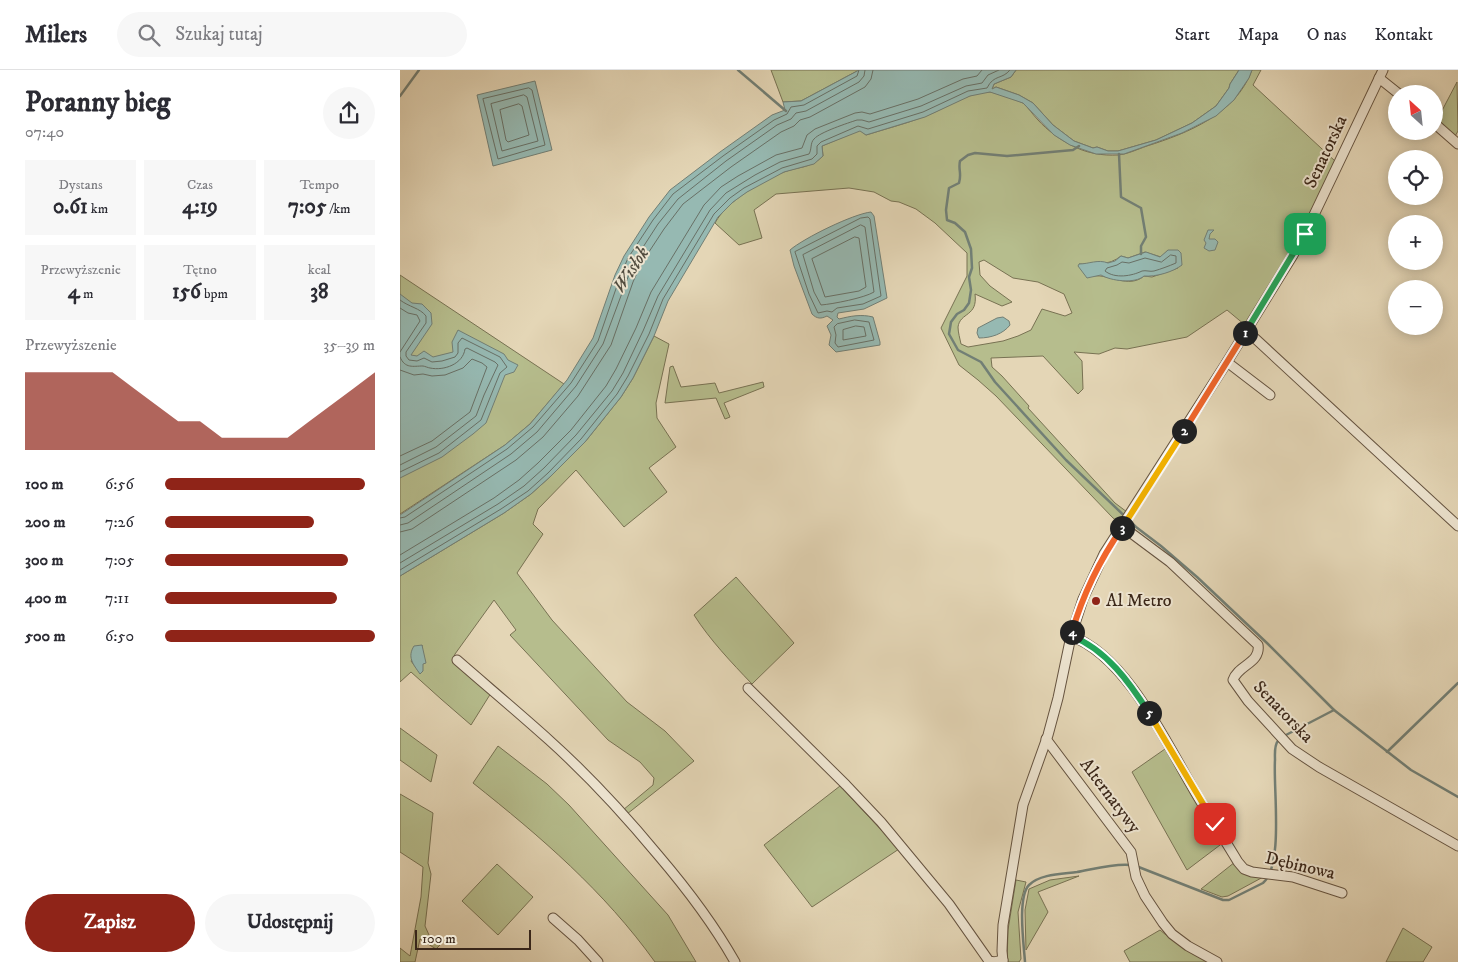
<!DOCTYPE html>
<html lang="pl">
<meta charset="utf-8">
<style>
:root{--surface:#fff;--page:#f7f7f7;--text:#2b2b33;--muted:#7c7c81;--line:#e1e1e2;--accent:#8f2418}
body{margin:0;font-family:"IM FELL DW Pica",serif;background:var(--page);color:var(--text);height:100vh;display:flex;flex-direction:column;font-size:19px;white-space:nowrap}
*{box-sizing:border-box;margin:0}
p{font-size:16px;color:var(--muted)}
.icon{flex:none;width:28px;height:28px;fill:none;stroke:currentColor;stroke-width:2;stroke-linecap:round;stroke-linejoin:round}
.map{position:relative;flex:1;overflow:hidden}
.drawer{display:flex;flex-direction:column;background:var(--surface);width:400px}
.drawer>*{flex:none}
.needle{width:32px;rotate:333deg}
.tools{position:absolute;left:988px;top:15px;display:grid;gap:10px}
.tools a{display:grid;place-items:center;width:55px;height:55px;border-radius:50%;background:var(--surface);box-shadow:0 2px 12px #0003;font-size:25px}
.scale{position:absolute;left:15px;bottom:12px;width:116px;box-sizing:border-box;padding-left:5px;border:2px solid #3b2719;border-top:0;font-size:14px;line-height:18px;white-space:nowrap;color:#3b2719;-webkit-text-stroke:4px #ede4d0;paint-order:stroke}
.pin{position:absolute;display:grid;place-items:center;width:42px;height:42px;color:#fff;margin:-21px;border-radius:10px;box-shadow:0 2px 8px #0006}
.km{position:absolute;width:25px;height:25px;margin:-12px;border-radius:50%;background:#222;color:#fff;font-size:14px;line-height:25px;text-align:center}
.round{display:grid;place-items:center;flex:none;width:52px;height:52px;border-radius:26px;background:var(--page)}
.headline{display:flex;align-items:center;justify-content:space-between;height:85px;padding:0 25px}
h1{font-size:28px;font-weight:700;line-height:38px}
.metrics{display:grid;grid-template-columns:repeat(3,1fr);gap:8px;height:85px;padding:5px 25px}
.metrics div{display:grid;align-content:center;border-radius:0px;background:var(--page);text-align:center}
.metrics b{font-size:21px;font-weight:700}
.metrics small{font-size:14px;font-weight:400}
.metrics p{font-size:14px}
.chart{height:140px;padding:10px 25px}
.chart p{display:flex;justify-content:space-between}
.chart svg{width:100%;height:90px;margin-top:5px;fill:var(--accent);opacity:.7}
.primary-button{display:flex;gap:10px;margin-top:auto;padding:10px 25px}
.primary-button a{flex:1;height:58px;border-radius:30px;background:var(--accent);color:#fff;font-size:20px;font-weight:700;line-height:58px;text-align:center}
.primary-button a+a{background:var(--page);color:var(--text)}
ul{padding:0 25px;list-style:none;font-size:16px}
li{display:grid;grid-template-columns:80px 60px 1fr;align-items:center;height:38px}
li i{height:12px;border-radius:6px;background:var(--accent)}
header{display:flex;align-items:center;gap:30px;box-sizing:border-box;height:70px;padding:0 25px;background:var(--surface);border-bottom:1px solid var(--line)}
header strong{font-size:24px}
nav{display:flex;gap:28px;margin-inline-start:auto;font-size:18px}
.search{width:350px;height:45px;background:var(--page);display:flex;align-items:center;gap:12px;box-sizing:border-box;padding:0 18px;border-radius:28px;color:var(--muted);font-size:19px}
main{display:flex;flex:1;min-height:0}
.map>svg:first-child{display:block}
.green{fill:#b6bd8d;stroke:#787253;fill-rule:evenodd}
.water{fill:#96b9b2;stroke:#727f75}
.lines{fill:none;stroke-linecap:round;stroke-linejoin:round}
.shore{stroke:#687066;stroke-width:1}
.stream{stroke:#727f75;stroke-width:2.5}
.minor-casing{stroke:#655340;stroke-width:11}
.minor{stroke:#ede4d0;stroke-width:9}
.split-1-casing{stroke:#fff;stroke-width:10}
.split-2-casing{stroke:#fff;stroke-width:10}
.split-3-casing{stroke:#fff;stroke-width:10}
.split-4-casing{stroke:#fff;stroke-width:10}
.split-5-casing{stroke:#fff;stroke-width:10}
.split-6-casing{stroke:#fff;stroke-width:10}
.split-1{stroke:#22a559;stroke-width:6}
.split-2{stroke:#f0652b;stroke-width:6}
.split-3{stroke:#f5b400;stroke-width:6}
.split-4{stroke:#f0652b;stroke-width:6}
.split-5{stroke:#22a559;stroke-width:6}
.split-6{stroke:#f5b400;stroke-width:6}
.poi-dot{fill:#8f2418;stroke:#ede4d0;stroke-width:2}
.labels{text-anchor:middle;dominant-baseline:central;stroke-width:4;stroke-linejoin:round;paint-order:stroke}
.street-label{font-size:18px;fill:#3b2719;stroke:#ede4d0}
.poi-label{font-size:18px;fill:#3b2719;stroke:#ede4d0;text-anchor:start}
.water-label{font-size:19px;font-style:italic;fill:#524c3f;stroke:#ede4d0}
</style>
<header>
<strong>Milers</strong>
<div class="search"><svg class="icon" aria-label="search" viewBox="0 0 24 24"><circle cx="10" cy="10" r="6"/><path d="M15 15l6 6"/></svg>Szukaj tutaj</div>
<nav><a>Start</a><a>Mapa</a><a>O nas</a><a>Kontakt</a></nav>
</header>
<main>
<section class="drawer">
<div class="headline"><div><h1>Poranny bieg</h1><p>07:40</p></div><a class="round"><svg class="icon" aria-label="share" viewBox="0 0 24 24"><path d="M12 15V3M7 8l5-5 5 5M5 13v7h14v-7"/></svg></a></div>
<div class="metrics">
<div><p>Dystans</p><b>0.61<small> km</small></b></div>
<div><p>Czas</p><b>4:19</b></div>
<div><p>Tempo</p><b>7:05<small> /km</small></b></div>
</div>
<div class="metrics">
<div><p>Przewyższenie</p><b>4<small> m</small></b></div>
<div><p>Tętno</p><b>156<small> bpm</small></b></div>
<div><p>kcal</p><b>38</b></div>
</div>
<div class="chart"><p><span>Przewyższenie</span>35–39 m</p>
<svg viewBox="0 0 160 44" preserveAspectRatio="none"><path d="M0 44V6L10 6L20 6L30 6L40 6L50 14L60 22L70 30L80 30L90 38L100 38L110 38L120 38L130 30L140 22L150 14L160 6V44z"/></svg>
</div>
<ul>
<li><b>100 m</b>6:56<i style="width:95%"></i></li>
<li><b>200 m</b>7:26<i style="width:71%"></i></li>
<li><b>300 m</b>7:05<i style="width:87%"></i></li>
<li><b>400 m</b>7:11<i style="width:82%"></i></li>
<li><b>500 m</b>6:50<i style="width:100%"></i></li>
</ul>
<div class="primary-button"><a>Zapisz</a><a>Udostępnij</a></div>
</section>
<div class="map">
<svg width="1058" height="892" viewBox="0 0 1058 892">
<rect width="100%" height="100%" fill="#e4d6b6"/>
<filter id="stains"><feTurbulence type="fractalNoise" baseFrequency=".004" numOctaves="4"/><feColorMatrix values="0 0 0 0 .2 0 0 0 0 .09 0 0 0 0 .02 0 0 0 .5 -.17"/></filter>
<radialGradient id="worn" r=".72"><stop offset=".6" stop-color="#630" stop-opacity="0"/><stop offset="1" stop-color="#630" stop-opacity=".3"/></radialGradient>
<g class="green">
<polygon points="371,0 459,0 401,31 383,32"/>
<polygon points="616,0 839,0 830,14 829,18 816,36 792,53 756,70 718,81 708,81 697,77 693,78 674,71 653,55 633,33 619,25 596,17 592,19 594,14 611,7"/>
<path d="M852 0H861L853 15 935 91 901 164 845 255 827 240 787 267 727 279 715 278 699 284 674 282 682 291 683 319 678 324 643 286 591 288 592 297 602 306 629 336 628 338 715 433 727 442 720 453 713 448 596 326 578 310 559 295 541 258 567 206V183L535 153 516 139 499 132 491 131 474 122 449 118 376 124 354 140 362 168 339 175 315 153C327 131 360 112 384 102 400 96 409 99 423 86L422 76 460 60 466 65C485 59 505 54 523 47 543 40 570 21 590 22 597 23 617 30 623 33 628 37 633 45 638 50 647 60 659 69 671 75 685 83 703 86 718 85 728 84 738 79 747 76 788 63 836 44 852 0ZM768 180 778 198 752 207 744 206C729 219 709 204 694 206L679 194C694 194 709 196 721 186L728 188 745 182 761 187ZM584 190 613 208 638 212 664 224 672 243 665 246 642 239 631 260 618 266 603 271 568 277 561 274C560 269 558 262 558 257 560 242 578 247 575 224L602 236 612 232 590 216 580 205 579 192Z"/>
<polygon points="1057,12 1058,61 1054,68 1036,52"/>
<polygon points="0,205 164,314 130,354 105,375 0,444"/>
<path d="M254 266 269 274 256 333 257 348 276 377 249 398 267 422 224 457 176 400 138 439 133 454 143 464 117 503 152 550 227 632 265 661 294 691 227 744 223 740 253 715 254 708 240 692 208 670 110 565 116 560 94 530 55 584 53 589 91 623 71 655 41 629 11 602 0 612V506L104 443 131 424 151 406 185 372 221 327 233 308ZM22 575 20 603 11 591Z"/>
<polygon points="273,296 281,317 315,313 319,323 363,312 364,317 324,333 330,347 325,349 316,328 265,333 270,297"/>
<path d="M336 507 394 573 352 614C331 592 310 570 294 545Z"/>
<polygon points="0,658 37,685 31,712 0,690"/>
<path d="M98 676 147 714 169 735 268 845 296 892H255C204 821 141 767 73 713Z"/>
<polygon points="765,679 824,772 787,800 732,702"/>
<polygon points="440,716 499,779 412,837 364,775"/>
<polygon points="0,724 33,743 28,793 31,804 25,856 29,865 40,875 36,879 20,869 15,892 0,892 0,878 10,886 21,827 23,797 0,782"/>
<polygon points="835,792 865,806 828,826 822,827 801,819"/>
<polygon points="97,794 133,827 98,865 62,831"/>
<polygon points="679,806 638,822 648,842 626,880 625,840 629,819 650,810"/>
<polygon points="616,810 626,812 618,842 621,889 619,892 607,892 608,860"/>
<polygon points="1003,858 1032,877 1023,892 986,892"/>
<polygon points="760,860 771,869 808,892 730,892 724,881"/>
</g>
<g class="water">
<polygon points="459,0 616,0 611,7 594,14 592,19 596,17 619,25 633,33 653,55 674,71 693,78 697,77 708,81 718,81 756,70 792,53 816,36 829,18 830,14 839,0 852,0 849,8 834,30 816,46 782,63 724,84 696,84 670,75 654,65 623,33 590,22 570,26 525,47 466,65 460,61 422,76 423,86 414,94 384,102 347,122 333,132 318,147 268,231 254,266 233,308 221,327 185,372 151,406 131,424 104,443 0,506 0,445 105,375 130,354 167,310 193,268 215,205 224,186 249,147 270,120 320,82 372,45 385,40 383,32 401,31"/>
<polygon points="135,11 152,80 93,96 77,25"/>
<path d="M471 142 474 146 487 228 464 239 438 243 437 247 439 249C451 246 461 244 473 247L480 272V275L436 282 429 275 431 265 427 256 433 250 427 246C421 249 417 249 412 244L394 196 390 180C404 168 453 144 471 142Z"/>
<polygon points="808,160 814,160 810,164 809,169 815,169 818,172 815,180 809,181 804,178 806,173 804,170"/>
<path d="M768 180H778L781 183 782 195C773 202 756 207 744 206 735 214 711 211 701 205L687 208 678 196 679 194C689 194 698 189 708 193L715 191 721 186 728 188 746 182 760 187Z"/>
<polygon points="0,224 12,233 22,234 31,243 32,254 11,285 17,286 24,281 33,287 53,282 52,272 58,260 104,284 108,290 118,295 114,302 105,305 86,353 73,364 42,387 0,408"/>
<path d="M603 247 609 251 610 255C603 264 591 268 579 268L577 263 578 258 597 248Z"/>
<path d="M22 575 26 593 23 594V601L20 604C13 594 7 587 14 576Z"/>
</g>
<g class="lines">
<g class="shore">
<polygon points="129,18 132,20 145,75 98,89 83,29"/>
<polygon points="124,25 127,27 138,71 102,81 91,34"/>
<polygon points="119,34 122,36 129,65 108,72 106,70 100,40"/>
<polygon points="461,148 468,147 470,149 481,226 463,234 437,238 432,242 427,241 418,243 409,224 395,182"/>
<path d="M461 155 465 157 474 222C464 228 433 234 421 235L414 222 403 185Z"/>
<polygon points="455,167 459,168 466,217 459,221 425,227 412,189"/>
<path d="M771 185 776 186V193C769 196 761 199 754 201 750 202 746 200 742 201 732 206 715 209 705 201L707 198 717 195 722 192 729 193 745 188 761 192Z"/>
<path d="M0 230C9 237 20 238 26 246V253L6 282V286L9 290 17 291 24 288 32 292 42 291 55 287 58 283V273L62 268 100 287 107 297 100 303 81 350 39 383 0 402"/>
<polyline points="0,238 8,243 17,245 20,251 0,282"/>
<polygon points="455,250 469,252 474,270 438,277 435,273 436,265 434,257 437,254"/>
<polygon points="456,256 464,257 466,266 443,270 443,260"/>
<path d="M0 287C5 299 13 296 23 296 24 296 29 298 30 298 44 301 63 294 65 279L67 278 95 292 98 295 84 325 76 346 36 377 0 395"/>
<polyline points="0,300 14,305 23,304 32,306 45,305 63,298 72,289 82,293 87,297 70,342 32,371 0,386"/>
<polyline points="0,448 5,447 107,379 133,357 171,313 198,271 220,207 228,188 253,150 273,124 323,86 374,50 387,44 391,37 404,35 457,6 459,0"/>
<polyline points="0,455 8,453 111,384 137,362 176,316 203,274 234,191 258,154 278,129 326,91 377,55 391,49 396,43 406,41 459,12 464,6 465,0"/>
<polyline points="0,462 12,459 116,390 143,367 178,326 211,275 233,212 241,194 264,159 283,134 331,97 381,62 394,56 400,50 410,47 465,17 471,9 473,0"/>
<polyline points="0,485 94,428 119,410 138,393 171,360 206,316 216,299 236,258 251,222 304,135 321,117 338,106 376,85 402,78 407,65 415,59 455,43 462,42 470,44 518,29 563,9 577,6 582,0"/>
<path d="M0 493 98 434 124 416 144 398 176 365 212 321 223 303 243 261 258 226 310 140 326 123 355 105 380 92 409 84C412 79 410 73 414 69 420 62 448 53 457 50H462L469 52 521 36 566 16 582 13 588 5 599 0"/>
<path d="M0 500 101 439 128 421 148 403 181 369 217 324 228 306 249 264 263 229 314 144 330 128 344 118 382 98 412 89 417 84V76L421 72 458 56 468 59 523 42 568 21 587 18C594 4 602 10 610 0"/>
</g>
<g class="stream">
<polyline points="338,0 386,41"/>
<polyline points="0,26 19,0"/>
<path d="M679 76 673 80 607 86 575 83 568 85 560 91C558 100 562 103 559 113L549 118 546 140 547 150 555 153 565 162 571 179 572 198 569 207 571 220 569 233 564 240 557 244 551 252 549 264 558 280 581 292 595 312 666 390 736 457 761 476 797 507 868 574 934 640 1011 700 1058 727"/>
<polyline points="719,84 721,127 741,138 746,167 741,176 741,184"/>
<polyline points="987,682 1058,613"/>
<path d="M736 796 823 830H829L863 813C884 795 873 718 875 690 875 685 874 675 878 671 878 670 884 667 884 666L934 640"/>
<path d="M625 892C624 876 617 827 629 815 640 804 662 804 677 802 694 799 714 793 731 795"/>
</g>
<defs>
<g id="minor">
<polyline points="979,8 999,24"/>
<polyline points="1034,53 1058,74"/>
<polyline points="847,261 1058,456"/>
<polyline points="827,292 870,325"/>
<path d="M723 457 770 492 858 575C861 593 838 595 833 610L848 631 892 679 919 697 1058 776"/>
<path d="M671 566C724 585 763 666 790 713 805 740 822 765 838 792L844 799 852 802 893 807 942 823"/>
<path d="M57 590C88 617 119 643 149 670 188 705 224 744 258 785 287 819 313 853 335 892"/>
<polyline points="348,618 446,715 481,752 549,834 589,891 594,892 603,890"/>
<polyline points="646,669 731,782 736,807 745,826 763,853 772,864 788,876 817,892"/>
<polyline points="153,848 178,870 198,892"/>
<polyline points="603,892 602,881 603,855 623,735 648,665 658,628 671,566 683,529 704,484 827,292 893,185 913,147 983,0"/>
</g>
</defs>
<use href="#minor" class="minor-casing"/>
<use href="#minor" class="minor"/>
</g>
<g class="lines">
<defs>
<polyline id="split-1" points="845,263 905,164"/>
<polyline id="split-2" points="784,361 845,263"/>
<polyline id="split-3" points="722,458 784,361"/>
<path id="split-4" d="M672 562C683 524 699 491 722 458"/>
<path id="split-5" d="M672 562 671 566C706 579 730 613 749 643"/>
<polyline id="split-6" points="749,643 815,754"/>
</defs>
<use href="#split-1" class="split-1-casing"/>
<use href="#split-2" class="split-2-casing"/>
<use href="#split-3" class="split-3-casing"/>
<use href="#split-4" class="split-4-casing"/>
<use href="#split-5" class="split-5-casing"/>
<use href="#split-6" class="split-6-casing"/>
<use href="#split-1" class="split-1"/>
<use href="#split-2" class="split-2"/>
<use href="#split-3" class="split-3"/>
<use href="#split-4" class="split-4"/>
<use href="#split-5" class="split-5"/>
<use href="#split-6" class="split-6"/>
</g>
<circle class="poi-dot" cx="696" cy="531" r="5"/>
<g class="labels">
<g class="street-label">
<text transform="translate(926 82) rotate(-65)">Senatorska</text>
<text transform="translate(883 642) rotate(46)">Senatorska</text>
<text transform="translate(710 726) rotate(53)">Alternatywy</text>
<text transform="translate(900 796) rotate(13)">Dębinowa</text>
</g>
<g class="poi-label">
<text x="706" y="531">Al Metro</text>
</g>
<g class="water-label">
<text transform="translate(231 200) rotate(-57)">Wisłok</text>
</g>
</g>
<rect width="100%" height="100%" filter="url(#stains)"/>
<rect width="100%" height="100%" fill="url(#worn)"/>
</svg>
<div class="tools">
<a><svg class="needle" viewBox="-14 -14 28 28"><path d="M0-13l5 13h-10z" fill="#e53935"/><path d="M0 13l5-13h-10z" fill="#7c7c81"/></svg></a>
<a><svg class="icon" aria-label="locate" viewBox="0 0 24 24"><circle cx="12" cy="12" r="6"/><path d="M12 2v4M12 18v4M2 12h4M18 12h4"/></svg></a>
<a>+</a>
<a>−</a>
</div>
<div class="scale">100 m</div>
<div class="pin" style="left:905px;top:164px;background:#1e9e55"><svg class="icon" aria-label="arrive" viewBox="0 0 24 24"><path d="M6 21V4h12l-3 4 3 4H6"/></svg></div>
<div class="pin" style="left:815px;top:754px;background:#d93025"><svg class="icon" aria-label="check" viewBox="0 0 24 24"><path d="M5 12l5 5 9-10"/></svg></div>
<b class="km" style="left:845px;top:263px">1</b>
<b class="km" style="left:784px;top:361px">2</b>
<b class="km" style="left:722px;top:458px">3</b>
<b class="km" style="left:672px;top:562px">4</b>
<b class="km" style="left:749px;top:643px">5</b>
</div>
</main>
